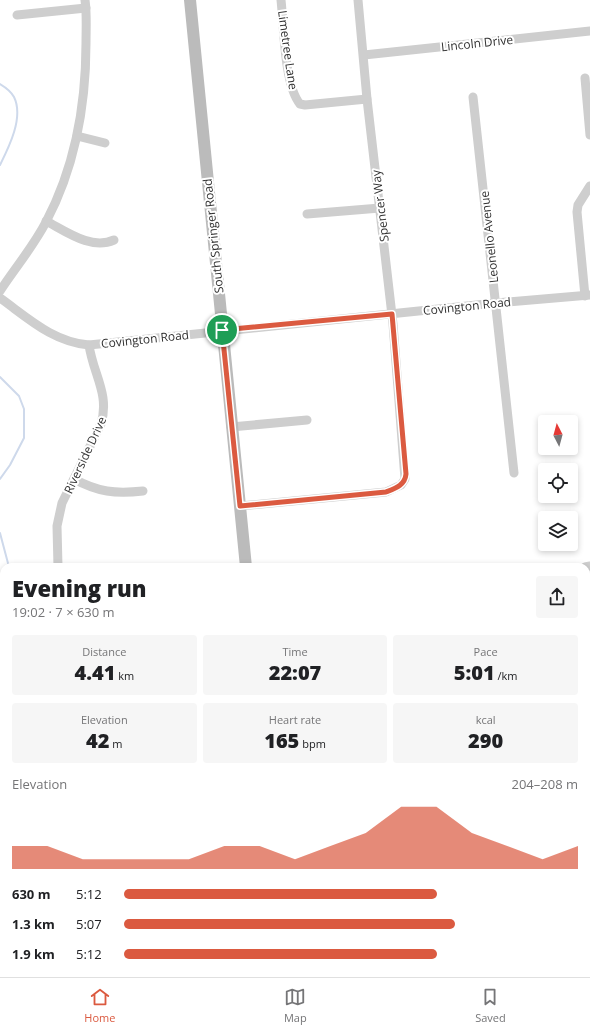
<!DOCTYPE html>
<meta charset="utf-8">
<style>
:root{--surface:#fff;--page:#f6f6f6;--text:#202124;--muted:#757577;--line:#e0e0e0;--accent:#db5a40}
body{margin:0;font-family:"Open Sans",sans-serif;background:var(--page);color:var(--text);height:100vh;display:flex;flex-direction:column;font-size:15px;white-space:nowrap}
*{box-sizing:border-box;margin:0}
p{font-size:13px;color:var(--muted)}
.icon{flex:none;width:22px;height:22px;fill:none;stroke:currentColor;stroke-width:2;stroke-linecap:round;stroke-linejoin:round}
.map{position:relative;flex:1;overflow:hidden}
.side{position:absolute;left:0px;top:563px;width:590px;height:414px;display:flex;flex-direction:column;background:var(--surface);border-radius:12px 12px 0 0;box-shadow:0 2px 6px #0003}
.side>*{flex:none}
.needle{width:26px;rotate:354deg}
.buttons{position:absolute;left:538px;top:415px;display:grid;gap:8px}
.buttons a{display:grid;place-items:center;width:40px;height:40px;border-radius:4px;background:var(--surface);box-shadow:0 2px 6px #0003;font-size:20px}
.pin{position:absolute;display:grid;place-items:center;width:34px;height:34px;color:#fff;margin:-17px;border:2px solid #fff;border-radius:50%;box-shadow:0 1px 4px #0007}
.round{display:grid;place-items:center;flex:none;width:42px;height:42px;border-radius:4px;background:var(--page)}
.head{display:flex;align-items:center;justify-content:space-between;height:68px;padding:0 12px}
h1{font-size:22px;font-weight:800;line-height:30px}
.figures{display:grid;grid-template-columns:repeat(3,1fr);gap:6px;height:68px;padding:4px 12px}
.figures div{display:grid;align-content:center;border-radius:4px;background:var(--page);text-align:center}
.figures b{font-size:20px;font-weight:800}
.figures small{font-size:11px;font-weight:400}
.figures p{font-size:11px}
.chart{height:112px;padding:8px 12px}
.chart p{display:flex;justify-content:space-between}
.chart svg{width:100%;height:72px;margin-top:4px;fill:var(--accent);opacity:.7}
ul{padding:0 12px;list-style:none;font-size:13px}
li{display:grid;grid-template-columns:64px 48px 1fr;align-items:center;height:30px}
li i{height:10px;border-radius:5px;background:var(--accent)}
.menu{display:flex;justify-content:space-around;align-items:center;height:56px;border-top:1px solid var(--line);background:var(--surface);font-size:11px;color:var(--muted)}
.menu a{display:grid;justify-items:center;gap:2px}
.menu .current{color:var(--accent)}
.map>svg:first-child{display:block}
.green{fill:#e4ede0}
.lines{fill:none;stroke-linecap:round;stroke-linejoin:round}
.stream{stroke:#ced9eb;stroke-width:2}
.street{stroke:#cecece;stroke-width:9}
.secondary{stroke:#bbb;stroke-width:12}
.highway{stroke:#989898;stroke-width:16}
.route-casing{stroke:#fff;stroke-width:8}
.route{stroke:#db5a40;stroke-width:5}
.labels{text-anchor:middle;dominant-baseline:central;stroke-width:4;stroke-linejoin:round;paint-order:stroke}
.street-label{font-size:12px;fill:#313131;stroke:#fff}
</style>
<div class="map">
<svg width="590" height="977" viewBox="0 0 590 977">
<rect width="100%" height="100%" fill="#fff"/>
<polygon class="green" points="590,883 590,942 586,943 586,884"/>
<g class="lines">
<g class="stream">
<path d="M0 84C5 87 11 91 14 97 24 117 9 147 0 165"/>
<polyline points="0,377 19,396 24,409 24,438 10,465 0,479"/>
<polyline points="0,533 9,567"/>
<polyline points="0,613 4,602"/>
</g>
<g class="street">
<path d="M281 0C284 26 284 85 300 104L305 105 367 99"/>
<polyline points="17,15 86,8"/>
<polyline points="364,55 590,31"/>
<polyline points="585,78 590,135"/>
<polyline points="473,97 514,473"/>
<polyline points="77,136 105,143"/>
<polyline points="307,214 380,208"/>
<path d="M46 221C67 232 91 250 114 240"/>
<path d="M0 291C15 268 33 247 46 222 75 167 86 104 86 43 86 28 87 14 85 0"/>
<polyline points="585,296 577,212 578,205 590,186"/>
<path d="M0 298C28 318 53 342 89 345L496 303 590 295"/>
<polyline points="231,427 307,420"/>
<path d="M74 479C98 492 115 494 143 491"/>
<polyline points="240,506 386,492 401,485 405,479 393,324 367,99 358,0"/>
<path d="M58 567 57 526 62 503 101 424C110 394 93 374 89 345"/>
<polyline points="585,567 590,566"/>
<polyline points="586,730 590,730"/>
</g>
<g class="secondary">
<polyline points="190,0 246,567"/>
<polyline points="0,706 4,698"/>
<polyline points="289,973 290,977"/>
<polyline points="124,977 142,973"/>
</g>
<g class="highway">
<polyline points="0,787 4,790"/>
<polyline points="0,802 4,805"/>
<polyline points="218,973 223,977"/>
<polyline points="241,973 246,977"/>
<polyline points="258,973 262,977"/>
</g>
</g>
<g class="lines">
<defs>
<path id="route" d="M392 314 406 474C405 485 396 488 386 492L240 506 222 330Z"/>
</defs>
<use href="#route" class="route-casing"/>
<use href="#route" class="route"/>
</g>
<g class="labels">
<g class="street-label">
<text transform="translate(477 43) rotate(-6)">Lincoln Drive</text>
<text transform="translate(288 50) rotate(82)">Limetree Lane</text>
<text transform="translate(380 206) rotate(-97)">Spencer Way</text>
<text transform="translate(213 236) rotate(-96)">South Springer Road</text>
<text transform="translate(489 237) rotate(-96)">Leonello Avenue</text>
<text transform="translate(467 306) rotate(-6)">Covington Road</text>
<text transform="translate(145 339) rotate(-6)">Covington Road</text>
<text transform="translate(85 455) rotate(-65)">Riverside Drive</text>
</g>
</g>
</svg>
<div class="buttons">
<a><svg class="needle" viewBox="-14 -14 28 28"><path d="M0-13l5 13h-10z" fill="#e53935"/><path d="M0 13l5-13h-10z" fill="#757577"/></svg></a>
<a><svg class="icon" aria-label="locate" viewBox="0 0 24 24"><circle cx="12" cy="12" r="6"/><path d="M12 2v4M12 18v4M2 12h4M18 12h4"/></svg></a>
<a><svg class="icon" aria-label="layers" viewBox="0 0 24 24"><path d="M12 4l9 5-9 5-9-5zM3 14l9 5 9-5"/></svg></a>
</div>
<div class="pin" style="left:222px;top:330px;background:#1e9e55"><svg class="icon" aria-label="arrive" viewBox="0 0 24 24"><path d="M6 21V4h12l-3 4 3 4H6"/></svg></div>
<section class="side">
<div class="head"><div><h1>Evening run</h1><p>19:02 · 7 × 630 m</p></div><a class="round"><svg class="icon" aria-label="share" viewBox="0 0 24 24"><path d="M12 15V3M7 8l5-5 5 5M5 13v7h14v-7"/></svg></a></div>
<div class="figures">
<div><p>Distance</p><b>4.41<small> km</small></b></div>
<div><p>Time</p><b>22:07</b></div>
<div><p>Pace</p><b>5:01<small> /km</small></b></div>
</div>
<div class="figures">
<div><p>Elevation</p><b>42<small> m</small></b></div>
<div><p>Heart rate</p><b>165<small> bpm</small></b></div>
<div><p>kcal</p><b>290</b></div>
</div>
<div class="chart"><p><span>Elevation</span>204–208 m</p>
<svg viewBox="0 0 160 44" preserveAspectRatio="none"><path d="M0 44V30L10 30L20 38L30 38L40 38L50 38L60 30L70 30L80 38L90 30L100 22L110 6L120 6L130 22L140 30L150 38L160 30V44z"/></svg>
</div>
<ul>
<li><b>630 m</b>5:12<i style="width:69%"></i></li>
<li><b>1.3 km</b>5:07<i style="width:73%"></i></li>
<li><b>1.9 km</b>5:12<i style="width:69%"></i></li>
</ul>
</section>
</div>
<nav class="menu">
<a class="current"><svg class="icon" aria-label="home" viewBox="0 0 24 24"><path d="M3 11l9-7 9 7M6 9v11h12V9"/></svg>Home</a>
<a><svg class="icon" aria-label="map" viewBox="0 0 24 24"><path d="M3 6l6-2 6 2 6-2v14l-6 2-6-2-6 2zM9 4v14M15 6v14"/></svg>Map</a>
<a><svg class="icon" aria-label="saved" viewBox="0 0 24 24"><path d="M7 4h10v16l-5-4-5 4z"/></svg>Saved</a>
</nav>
